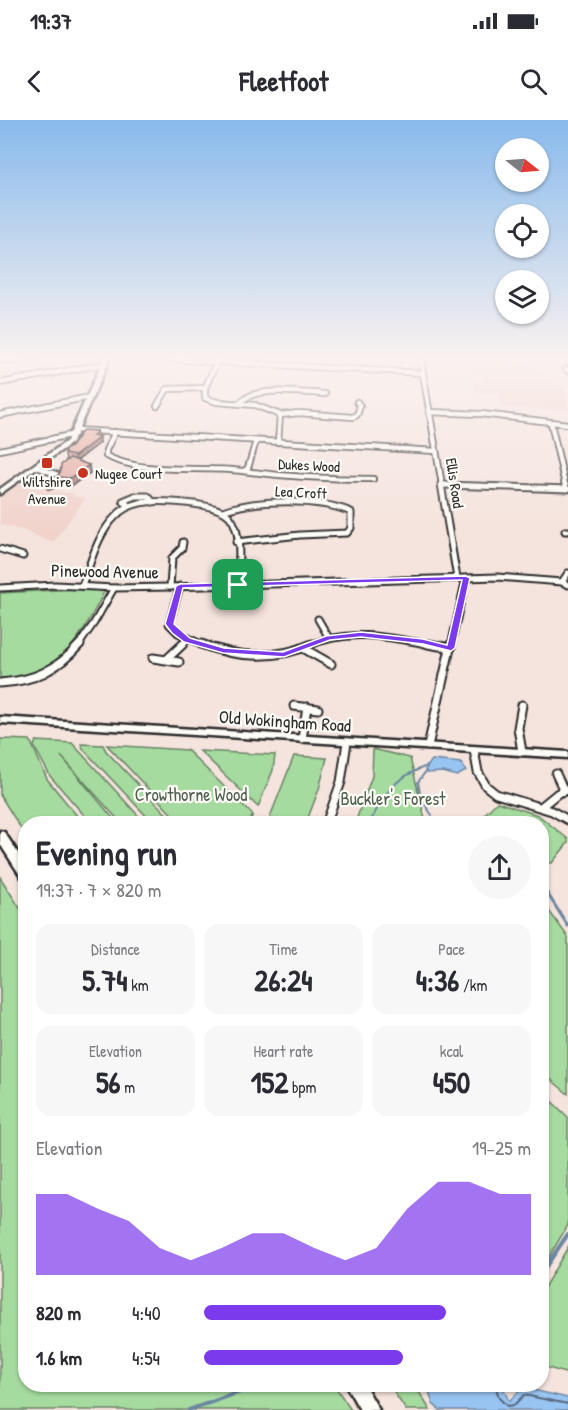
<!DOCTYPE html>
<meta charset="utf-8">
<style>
:root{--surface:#fff;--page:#f7f7f7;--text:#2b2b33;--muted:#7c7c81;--accent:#7c3aed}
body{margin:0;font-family:"Patrick Hand",sans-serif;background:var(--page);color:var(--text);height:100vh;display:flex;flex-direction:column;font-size:22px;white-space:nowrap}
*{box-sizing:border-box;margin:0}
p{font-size:20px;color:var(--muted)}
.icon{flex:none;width:33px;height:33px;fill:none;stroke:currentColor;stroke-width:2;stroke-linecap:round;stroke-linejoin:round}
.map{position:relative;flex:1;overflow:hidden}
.sheet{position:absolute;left:18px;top:696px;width:531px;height:576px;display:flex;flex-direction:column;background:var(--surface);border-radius:24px;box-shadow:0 2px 4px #0004}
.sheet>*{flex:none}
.needle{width:39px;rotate:107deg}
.controls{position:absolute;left:495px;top:18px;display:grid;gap:12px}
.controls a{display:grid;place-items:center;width:54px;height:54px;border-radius:50%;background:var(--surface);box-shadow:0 2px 4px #0004;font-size:30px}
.pin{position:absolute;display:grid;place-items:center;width:51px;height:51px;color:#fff;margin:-26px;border-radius:12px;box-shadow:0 3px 9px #0006}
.round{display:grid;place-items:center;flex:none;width:63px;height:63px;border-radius:32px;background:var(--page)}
.head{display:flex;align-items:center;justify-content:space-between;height:102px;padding:0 18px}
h1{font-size:33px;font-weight:700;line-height:45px}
.metrics{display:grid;grid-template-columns:repeat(3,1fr);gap:9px;height:102px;padding:6px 18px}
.metrics div{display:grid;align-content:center;border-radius:15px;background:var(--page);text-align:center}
.metrics b{font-size:30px;font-weight:700}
.metrics small{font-size:16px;font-weight:400}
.metrics p{font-size:16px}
.chart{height:168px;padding:12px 18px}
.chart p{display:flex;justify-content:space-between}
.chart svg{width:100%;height:108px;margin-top:6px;fill:var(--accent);opacity:.7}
ul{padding:0 18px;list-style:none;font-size:20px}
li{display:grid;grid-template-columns:96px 72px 1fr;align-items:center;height:45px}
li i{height:15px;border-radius:8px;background:var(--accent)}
.status{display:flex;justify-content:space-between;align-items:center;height:42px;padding:0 30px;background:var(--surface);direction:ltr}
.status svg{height:16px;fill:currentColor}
header{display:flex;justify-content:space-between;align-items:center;height:78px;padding:0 18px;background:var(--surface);font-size:27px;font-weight:700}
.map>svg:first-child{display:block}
.built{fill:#f0d2ca}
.green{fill:#a5db9f;stroke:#688365;stroke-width:1.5}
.water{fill:#98c4f2;stroke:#6c87a2;stroke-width:1.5}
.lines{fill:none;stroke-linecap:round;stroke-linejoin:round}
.shore{stroke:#57687b;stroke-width:2}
.stream-far2{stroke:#6c87a2;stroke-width:2}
.stream-far1{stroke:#6c87a2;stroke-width:3}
.stream{stroke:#6c87a2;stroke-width:4}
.street-far2-casing{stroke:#2b2b2b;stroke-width:8}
.street-far1-casing{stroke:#2b2b2b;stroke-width:9}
.street-casing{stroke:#2b2b2b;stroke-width:11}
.secondary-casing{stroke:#2b2b2b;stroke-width:5}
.street-far2{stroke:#fdfcf7;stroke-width:4.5}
.street-far1{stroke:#fdfcf7;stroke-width:5}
.street{stroke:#fdfcf7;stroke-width:7}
.secondary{fill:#fdfcf7;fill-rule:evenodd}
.wall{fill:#c39189;stroke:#2b2b2b;stroke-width:1.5}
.shaded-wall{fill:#9f766f;stroke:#2b2b2b;stroke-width:1.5}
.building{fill:#e3a99f;stroke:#2b2b2b;stroke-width:1.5}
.route{fill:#7c3aed;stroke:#fff;stroke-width:1.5;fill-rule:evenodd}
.poi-dot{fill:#c8321e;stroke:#fdfcf7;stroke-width:2}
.labels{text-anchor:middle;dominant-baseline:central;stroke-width:4.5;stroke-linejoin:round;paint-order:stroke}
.far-street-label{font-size:15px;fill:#2b2b2b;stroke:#fdfcf7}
.far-poi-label{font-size:15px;fill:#2b2b2b;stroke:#fdfcf7;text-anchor:start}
.street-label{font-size:18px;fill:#2b2b2b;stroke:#fdfcf7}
.park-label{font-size:18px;fill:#50604e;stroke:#fdfcf7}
</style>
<div class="status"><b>19:37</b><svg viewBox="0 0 49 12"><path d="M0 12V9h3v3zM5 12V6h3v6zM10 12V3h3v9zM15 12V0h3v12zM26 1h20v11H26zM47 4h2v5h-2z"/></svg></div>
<header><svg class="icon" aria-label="back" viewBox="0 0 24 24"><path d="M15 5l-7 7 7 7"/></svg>Fleetfoot<svg class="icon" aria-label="search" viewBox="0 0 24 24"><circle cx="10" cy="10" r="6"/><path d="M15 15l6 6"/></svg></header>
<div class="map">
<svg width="568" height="1290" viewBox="0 0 568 1290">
<rect width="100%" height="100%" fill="#f5e3dd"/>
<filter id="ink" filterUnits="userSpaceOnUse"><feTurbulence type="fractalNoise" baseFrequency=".0167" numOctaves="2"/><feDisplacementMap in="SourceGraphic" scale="12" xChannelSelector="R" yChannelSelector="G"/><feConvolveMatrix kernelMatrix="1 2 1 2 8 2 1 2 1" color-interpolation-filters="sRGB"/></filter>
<g filter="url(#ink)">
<g class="built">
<polygon points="466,238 526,241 568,272 568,291 500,287 498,273 475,272 474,262 483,260 483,255 474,254"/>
<polygon points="18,364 75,374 73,376 85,379 53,423 25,411 0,404 0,377"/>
</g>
<g class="green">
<path d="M76 469 105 470C91 499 68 542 37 554 25 559 13 558 0 558V473Z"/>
<polygon points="0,619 30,620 47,659 83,703 26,704 25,715 0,675"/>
<polygon points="36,621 72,623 145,703 121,703 61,636 117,703 91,703 50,656 34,626"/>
<polygon points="81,624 103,625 106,631 175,703 153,703 84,630"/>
<polygon points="107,625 187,630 253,695 248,703 180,703"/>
<polygon points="373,629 410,638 426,703 355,703 372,656"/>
<polygon points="200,631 275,635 273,650 258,687"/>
<polygon points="294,636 327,638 319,669 306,703 276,703 270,697"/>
<polygon points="497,682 538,695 568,719 568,723 552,743 542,743 542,704 481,704 478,701"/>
<polygon points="0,757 25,796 26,1264 334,1265 351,1290 0,1290"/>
<polygon points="542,773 549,791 568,817 568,974 542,952"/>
<polygon points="542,972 568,997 568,1105 542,1148"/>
<polygon points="568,1127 568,1254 542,1246 542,1171"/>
<polygon points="389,1265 415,1265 430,1290 406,1290"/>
</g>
<g class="water">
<polygon points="432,640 461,643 466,651 457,656 443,652 427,653 425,650"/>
<polygon points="427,1265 497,1265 503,1268 509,1281 521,1269 533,1270 568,1278 568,1290 440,1290 433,1284"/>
</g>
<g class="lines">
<polyline class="shore" points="495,1264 499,1278 507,1286 514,1285 524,1275 568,1284"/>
<g class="stream-far2">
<polyline points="426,651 418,662 421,679 432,695"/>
<path d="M369 704C385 673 393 658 427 646"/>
<polyline points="542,723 542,726"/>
</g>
<g class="stream-far1">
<polyline points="542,725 542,733"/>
<polyline points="542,765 568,806"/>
</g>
<g class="stream">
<polyline points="542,1152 568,1114"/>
<polyline points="189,1290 262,1264"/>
</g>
<defs>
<g id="street-far2">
<polyline points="111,236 423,253"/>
<polyline points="420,236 442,365"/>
<polyline points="0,239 13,241 36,236"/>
<polyline points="217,242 205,268 205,278 217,282 255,285 280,295 278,322"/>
<polyline points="566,249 568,251"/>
<polyline points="0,263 104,244"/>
<path d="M240 283C253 265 303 273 325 274"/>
<polyline points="157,286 167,269 205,268"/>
<polyline points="429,292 481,294 568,304"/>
<polyline points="0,295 90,277"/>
<polyline points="280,295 299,293 353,297 357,295 360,286 357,282"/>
<polyline points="551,303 565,365"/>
<polyline points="76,310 436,331"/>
<path d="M115 312 106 330V336C147 356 199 345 243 351 287 357 329 359 373 359"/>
<polyline points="0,330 75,314"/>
<polyline points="37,347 58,355 57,360 51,365"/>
<polyline points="244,351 248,348 256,321"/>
<polyline points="443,365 446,365"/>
</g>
<g id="street-far1">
<polyline points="441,364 457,458"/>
<polyline points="565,364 566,368"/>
<polyline points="443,365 568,369"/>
<polyline points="50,366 53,364"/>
<polyline points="129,386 123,381 135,376 148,376 153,382"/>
<path d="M223 391C256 379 318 378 351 392V408L347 413 300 415 236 422"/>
<polyline points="565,411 568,411"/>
<polyline points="0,429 23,436"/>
<polyline points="562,462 568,453"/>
<path d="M82 466C91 443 97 414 116 396 122 389 131 385 140 383 158 380 218 382 230 397 243 413 238 446 238 465"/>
<polyline points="180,466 169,504 178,513 205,526"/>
<polyline points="170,467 172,438 182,428 183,422"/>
<polyline points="0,468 55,465 114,468 170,467 497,457 562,462 568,465"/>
<polyline points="318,499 329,518"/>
<polyline points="78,526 94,503 114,468"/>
<polyline points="181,526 187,520"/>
<path d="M308 526C350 507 393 518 436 526"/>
<polyline points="451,526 466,458"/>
</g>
<g id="street">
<path d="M201 524C237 538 277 540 312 524"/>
<polyline points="428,524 451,528"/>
<polyline points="303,528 331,544"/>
<polyline points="153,538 179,542"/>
<polyline points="167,539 183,524"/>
<path d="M0 563C34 561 57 550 80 524"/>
<polyline points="522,585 518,608 522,632"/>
<polyline points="294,586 318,589"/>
<polyline points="302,619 307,587"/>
<polyline points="428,626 451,524"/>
<polyline points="474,630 478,652 486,666 496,674 552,691 568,700"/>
<polyline points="556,654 564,671"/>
<polyline points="542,686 558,673 568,670"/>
<polyline points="326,704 341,662 347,622"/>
</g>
<g id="secondary">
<polygon points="105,236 111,236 72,323 0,374 0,369 67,321"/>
<polygon points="0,597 568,632 568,638 0,603"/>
<polygon points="0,711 4,712 26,745 26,759 22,758 0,724"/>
<polygon points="345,1264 364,1264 379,1290 360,1290"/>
</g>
</defs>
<use href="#street-far2" class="street-far2-casing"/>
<use href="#street-far1" class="street-far1-casing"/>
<use href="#street" class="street-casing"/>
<use href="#secondary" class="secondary-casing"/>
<use href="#street-far2" class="street-far2"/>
<use href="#street-far1" class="street-far1"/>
<use href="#street" class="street"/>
<use href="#secondary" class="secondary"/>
</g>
<polygon class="wall" points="98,316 100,323 77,341 90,353 71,366 58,365 56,357 60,353 68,340 66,340 65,334"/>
<g class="shaded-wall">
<polygon points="97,311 98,316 94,321 100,317 100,323 75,342 75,336 93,316"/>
<polygon points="89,345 90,353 71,366 70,358"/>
</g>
<g class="building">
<polygon points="83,310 97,311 93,316 100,317 75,336 65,334 65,330 71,327"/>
<polygon points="70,338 89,345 70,358 56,357 60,353 61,345"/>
</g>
</g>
<linearGradient id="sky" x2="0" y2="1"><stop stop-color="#88baec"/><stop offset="0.57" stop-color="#faf2f0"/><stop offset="1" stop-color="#faf2f0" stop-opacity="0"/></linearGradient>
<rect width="568" height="417" fill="url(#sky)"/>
<path class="route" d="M466 456 470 458 455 528 451 531 423 524 361 517 330 520 284 537 223 533 184 522 172 513 165 504 176 466 180 464ZM462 460 447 525 423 519 361 512 326 516 283 532 224 528 190 518 174 504 183 468Z"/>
<g class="poi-dot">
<rect x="41" y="337" width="12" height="12" rx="3"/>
<circle cx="83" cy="353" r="6"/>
</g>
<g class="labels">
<g class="far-street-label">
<text transform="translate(309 345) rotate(3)">Dukes Wood</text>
<text transform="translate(455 363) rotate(81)">Ellis Road</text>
<text transform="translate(301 372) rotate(3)">Lea Croft</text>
</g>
<g class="far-poi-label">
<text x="95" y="353">Nugee Court</text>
<text x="47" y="361" text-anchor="middle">Wiltshire<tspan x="47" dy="17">Avenue</tspan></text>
</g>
<g class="street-label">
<text transform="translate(105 451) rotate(1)">Pinewood Avenue</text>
<text transform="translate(285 601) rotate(4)">Old Wokingham Road</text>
</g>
<g class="park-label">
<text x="191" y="674">Crowthorne Wood</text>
<text x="393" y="678">Buckler's Forest</text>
</g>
</g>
</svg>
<div class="controls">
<a><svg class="needle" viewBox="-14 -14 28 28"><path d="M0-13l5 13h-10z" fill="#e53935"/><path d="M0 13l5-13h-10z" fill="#7c7c81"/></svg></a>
<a><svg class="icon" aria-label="locate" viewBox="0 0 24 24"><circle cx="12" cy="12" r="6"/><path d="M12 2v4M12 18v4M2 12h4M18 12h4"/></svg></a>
<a><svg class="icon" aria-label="layers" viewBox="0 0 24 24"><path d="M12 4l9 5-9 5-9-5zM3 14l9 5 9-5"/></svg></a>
</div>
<div class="pin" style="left:238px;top:465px;background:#1e9e55"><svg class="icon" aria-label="arrive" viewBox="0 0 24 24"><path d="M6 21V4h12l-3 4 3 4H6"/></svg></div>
<section class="sheet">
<div class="head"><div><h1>Evening run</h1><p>19:37 · 7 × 820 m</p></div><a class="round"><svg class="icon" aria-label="share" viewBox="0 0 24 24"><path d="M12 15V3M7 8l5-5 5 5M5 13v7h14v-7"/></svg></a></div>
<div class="metrics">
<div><p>Distance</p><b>5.74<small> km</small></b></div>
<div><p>Time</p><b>26:24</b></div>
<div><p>Pace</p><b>4:36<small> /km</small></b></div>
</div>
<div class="metrics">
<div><p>Elevation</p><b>56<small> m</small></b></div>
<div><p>Heart rate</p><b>152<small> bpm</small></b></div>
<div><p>kcal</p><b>450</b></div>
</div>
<div class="chart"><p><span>Elevation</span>19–25 m</p>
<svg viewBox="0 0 160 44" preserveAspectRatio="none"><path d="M0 44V11L10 11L20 17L30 22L40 33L50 38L60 33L70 27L80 27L90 33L100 38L110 33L120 17L130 6L140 6L150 11L160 11V44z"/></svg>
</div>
<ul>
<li><b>820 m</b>4:40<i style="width:74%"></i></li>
<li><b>1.6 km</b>4:54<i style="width:61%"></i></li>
</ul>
</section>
</div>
